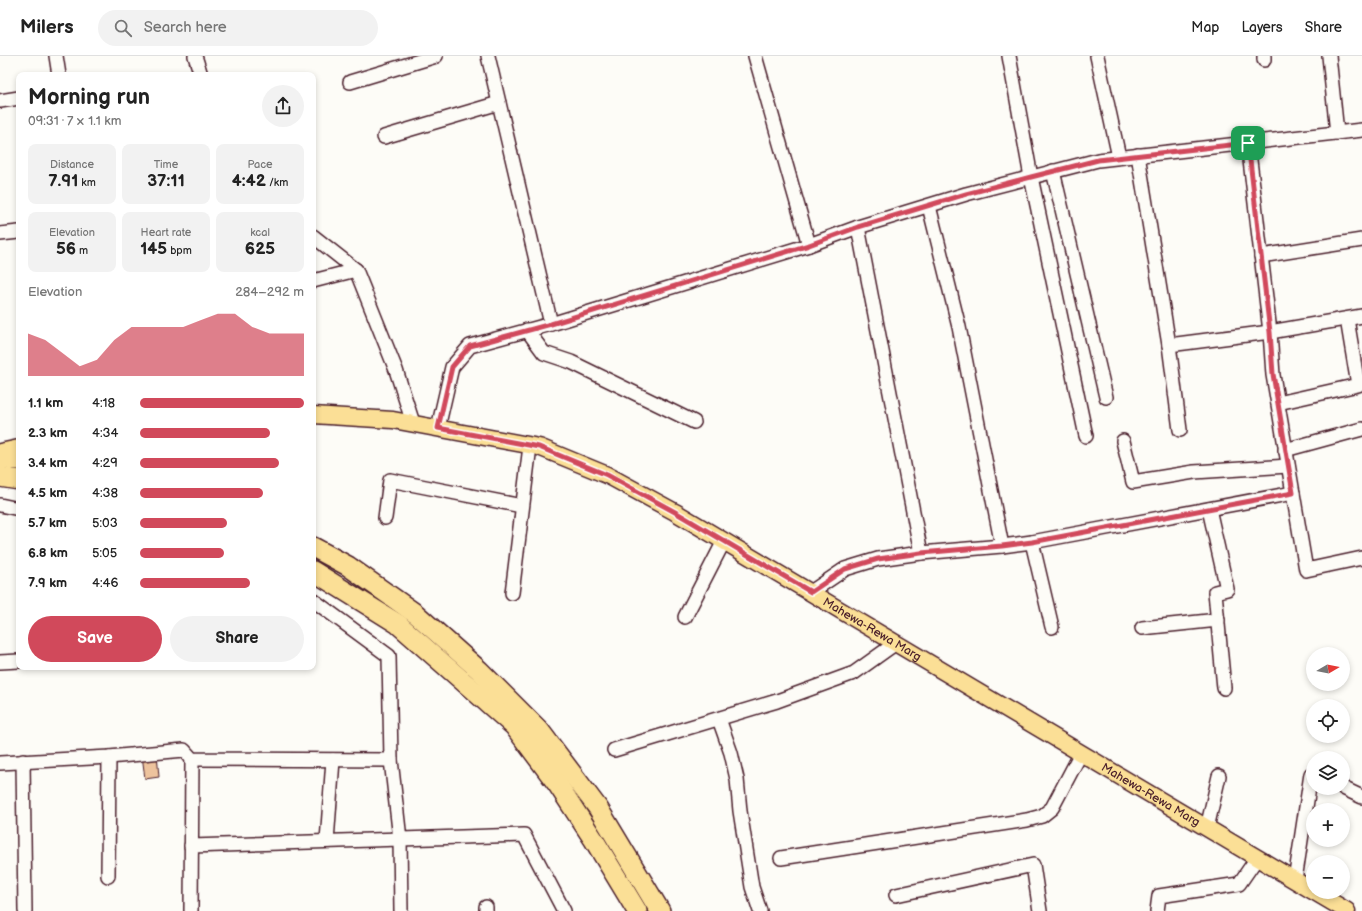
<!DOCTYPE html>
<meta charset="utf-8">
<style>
:root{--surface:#fff;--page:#f2f2f2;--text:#222;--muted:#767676;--line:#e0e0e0;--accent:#d1495b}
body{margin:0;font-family:"Balsamiq Sans",sans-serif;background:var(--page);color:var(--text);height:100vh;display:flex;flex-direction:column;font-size:15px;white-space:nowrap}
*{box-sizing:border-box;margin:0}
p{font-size:13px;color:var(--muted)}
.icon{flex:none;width:22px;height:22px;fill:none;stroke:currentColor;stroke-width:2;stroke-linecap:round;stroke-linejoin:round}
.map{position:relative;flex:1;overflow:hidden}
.panel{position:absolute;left:16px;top:16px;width:300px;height:598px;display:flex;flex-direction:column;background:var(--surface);border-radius:8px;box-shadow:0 2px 6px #0003}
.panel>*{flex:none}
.needle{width:26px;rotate:80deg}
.controls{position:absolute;left:1306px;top:591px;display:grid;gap:8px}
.controls a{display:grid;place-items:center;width:44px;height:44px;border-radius:50%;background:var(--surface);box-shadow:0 2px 6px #0003;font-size:20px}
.pin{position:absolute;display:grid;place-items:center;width:34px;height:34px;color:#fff;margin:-17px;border-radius:8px;box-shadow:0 2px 6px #0006}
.round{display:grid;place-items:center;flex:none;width:42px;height:42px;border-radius:21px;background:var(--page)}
.summary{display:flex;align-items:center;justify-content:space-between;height:68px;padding:0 12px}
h1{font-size:22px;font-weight:700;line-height:30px}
.figures{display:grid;grid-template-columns:repeat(3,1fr);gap:6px;height:68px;padding:4px 12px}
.figures div{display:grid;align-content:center;border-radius:8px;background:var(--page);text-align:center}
.figures b{font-size:17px;font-weight:700}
.figures small{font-size:11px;font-weight:400}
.figures p{font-size:11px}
.chart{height:112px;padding:8px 12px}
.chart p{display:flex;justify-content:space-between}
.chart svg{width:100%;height:72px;margin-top:4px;fill:var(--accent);opacity:.7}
.cta{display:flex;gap:8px;margin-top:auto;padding:8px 12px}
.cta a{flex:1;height:46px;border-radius:24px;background:var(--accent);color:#fff;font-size:16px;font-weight:700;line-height:46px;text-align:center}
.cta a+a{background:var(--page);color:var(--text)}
ul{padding:0 12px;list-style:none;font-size:13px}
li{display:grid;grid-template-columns:64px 48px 1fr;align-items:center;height:30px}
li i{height:10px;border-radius:5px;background:var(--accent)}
header{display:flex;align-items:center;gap:24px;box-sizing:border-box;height:56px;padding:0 20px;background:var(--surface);border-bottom:1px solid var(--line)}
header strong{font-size:19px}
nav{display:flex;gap:22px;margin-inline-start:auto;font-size:14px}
.search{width:280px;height:36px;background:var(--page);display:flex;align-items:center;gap:10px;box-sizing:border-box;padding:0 14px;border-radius:22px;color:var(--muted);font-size:15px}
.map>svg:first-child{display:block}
.building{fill:#edc39d;stroke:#4a1f2b}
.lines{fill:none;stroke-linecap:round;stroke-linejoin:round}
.minor-casing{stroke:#4a1f2b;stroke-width:16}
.major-casing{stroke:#4a1f2b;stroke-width:19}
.highway-casing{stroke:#4a1f2b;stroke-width:22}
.minor{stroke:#fdfcf7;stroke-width:13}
.major{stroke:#fbdf96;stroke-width:16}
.highway{stroke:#fbdf96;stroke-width:19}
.route-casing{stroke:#fff;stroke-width:8}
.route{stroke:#d1495b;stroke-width:5}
.labels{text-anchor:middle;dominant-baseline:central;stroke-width:4;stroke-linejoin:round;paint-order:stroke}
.street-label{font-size:12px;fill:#4a1f2b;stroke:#fdfcf7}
</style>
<header>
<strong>Milers</strong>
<div class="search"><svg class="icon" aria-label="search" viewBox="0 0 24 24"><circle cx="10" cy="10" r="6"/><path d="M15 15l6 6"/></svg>Search here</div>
<nav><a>Map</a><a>Layers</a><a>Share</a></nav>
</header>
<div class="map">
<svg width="1362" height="855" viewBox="0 0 1362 855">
<rect width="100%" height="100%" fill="#fdfcf7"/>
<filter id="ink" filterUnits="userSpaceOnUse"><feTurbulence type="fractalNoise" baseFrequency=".025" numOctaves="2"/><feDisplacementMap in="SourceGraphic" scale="8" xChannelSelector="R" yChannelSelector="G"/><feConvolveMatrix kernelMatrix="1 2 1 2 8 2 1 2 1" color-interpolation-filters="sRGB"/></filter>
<g filter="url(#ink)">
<polygon class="building" points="157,698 159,721 145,723 142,699"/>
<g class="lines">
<defs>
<g id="minor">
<polyline points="56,0 59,19"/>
<polyline points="195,0 201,19"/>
<polyline points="488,0 551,268"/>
<polyline points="755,0 809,189"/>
<polyline points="1009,0 1031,121 1086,380"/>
<polyline points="1097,0 1119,101"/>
<polyline points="1264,0 1264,4"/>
<polyline points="1329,0 1337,77"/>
<polyline points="350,26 436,0"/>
<polyline points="0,45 19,42"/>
<polyline points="384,81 499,47"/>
<polyline points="1248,87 1270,276 1273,319 1306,514 1362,502"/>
<polyline points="1138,99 1169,289 1180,374"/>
<polyline points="1053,115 1106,341"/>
<polyline points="929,150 959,271 1002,490 1032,486 1293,437"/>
<polyline points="858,171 921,497"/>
<polyline points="0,178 19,176"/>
<polyline points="313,180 356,214 396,314 413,367"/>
<polyline points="1261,200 1362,184"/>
<polyline points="313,225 356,214"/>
<polyline points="527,274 544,297 571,306 694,366"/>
<polyline points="1169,289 1270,276 1362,260"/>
<polyline points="1278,347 1358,329 1347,263"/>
<polyline points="438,372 452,311 470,290 551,268 809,189 858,171 966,138 1098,104 1362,74"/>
<polyline points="1123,385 1133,426 1194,416 1288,410"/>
<polyline points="1285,394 1362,373"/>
<polyline points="0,449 19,453"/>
<polyline points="1209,453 1227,533 1215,536 1224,632"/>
<polyline points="385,462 390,424 522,450"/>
<polyline points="1032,486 1052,571"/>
<polyline points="811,536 845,513 878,503 921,497 1002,490"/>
<polyline points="512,537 530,390"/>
<polyline points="313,544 389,600 391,704 400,783 401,855"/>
<polyline points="685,561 724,485"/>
<polyline points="1142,572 1218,564"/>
<polyline points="0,606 19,605"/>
<polyline points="719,663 731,697 737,723 740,755 752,831 760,855"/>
<polyline points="614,694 777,645 854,617 896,587"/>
<polyline points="23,705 25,855"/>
<polyline points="0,707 109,701 184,694 192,703 391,704"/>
<polyline points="1343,732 1362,741"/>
<polyline points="1207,772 1219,720"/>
<polyline points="327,785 333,704"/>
<polyline points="191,790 524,779 564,855"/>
<polyline points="781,802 1027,764 1042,760 1052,752 1081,697"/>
<polyline points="108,820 109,701"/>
<polyline points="1295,824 1311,718 1313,718"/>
<polyline points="896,839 1033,809 1040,855"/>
<polyline points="486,851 486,855"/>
<polyline points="191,855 192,703"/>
<polyline points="1157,855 1159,840 1239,828 1257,802"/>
</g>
<g id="major">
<path id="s1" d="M313 359 393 364 539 391 607 419 675 456 1313 835"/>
<polyline points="0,396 19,392"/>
<polyline points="1315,836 1347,855"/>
</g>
<g id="highway">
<polyline points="0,403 19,404"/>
<polyline points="0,421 19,424"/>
<polyline points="313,491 348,510 416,558 479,614 540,675 598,752 660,855"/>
<polyline points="313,515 398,568 514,670 558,729 594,784 637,855"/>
</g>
</defs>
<use href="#minor" class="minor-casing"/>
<use href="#major" class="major-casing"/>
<use href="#highway" class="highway-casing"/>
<use href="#minor" class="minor"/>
<use href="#major" class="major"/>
<use href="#highway" class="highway"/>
</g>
</g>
<g class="lines" filter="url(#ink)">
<defs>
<polygon id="route" points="1248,87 1270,276 1273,318 1293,437 1032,486 1002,490 921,497 878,503 845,513 811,536 675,456 607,419 539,391 438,372 452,311 470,290 551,268 809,189 858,171 966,138 1031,121 1098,104"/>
</defs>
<use href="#route" class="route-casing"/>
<use href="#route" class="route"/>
</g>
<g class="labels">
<g class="street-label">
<text stroke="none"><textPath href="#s1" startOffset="609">Mahewa-Rewa Marg</textPath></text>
<text stroke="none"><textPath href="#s1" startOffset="933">Mahewa-Rewa Marg</textPath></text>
</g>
</g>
</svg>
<div class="controls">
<a><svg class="needle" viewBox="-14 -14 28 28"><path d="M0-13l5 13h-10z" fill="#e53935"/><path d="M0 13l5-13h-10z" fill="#767676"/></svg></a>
<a><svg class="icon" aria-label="locate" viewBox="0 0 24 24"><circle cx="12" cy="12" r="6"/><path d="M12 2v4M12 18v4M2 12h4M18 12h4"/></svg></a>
<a><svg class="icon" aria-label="layers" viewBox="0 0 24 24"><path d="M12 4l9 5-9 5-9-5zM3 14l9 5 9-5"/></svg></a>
<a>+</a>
<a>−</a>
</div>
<div class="pin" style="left:1248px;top:87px;background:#1e9e55"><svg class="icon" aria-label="arrive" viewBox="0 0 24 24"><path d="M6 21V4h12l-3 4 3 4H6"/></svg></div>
<section class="panel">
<div class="summary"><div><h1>Morning run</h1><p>09:31 · 7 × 1.1 km</p></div><a class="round"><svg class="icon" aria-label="share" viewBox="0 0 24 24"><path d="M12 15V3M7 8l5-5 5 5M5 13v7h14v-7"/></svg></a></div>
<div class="figures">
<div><p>Distance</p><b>7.91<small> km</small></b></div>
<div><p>Time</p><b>37:11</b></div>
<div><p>Pace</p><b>4:42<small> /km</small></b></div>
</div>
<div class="figures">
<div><p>Elevation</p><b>56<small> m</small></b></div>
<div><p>Heart rate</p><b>145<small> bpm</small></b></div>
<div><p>kcal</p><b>625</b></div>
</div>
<div class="chart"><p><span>Elevation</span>284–292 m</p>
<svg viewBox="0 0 160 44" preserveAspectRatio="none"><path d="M0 44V18L10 22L20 30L30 38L40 34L50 22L60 14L70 14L80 14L90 14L100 10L110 6L120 6L130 14L140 18L150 18L160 18V44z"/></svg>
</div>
<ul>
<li><b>1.1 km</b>4:18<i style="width:100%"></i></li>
<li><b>2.3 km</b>4:34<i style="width:79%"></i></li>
<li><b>3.4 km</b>4:29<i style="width:85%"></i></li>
<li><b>4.5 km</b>4:38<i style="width:75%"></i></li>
<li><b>5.7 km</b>5:03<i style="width:53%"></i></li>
<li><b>6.8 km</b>5:05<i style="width:51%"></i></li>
<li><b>7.9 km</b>4:46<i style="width:67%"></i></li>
</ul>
<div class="cta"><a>Save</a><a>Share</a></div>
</section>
</div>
